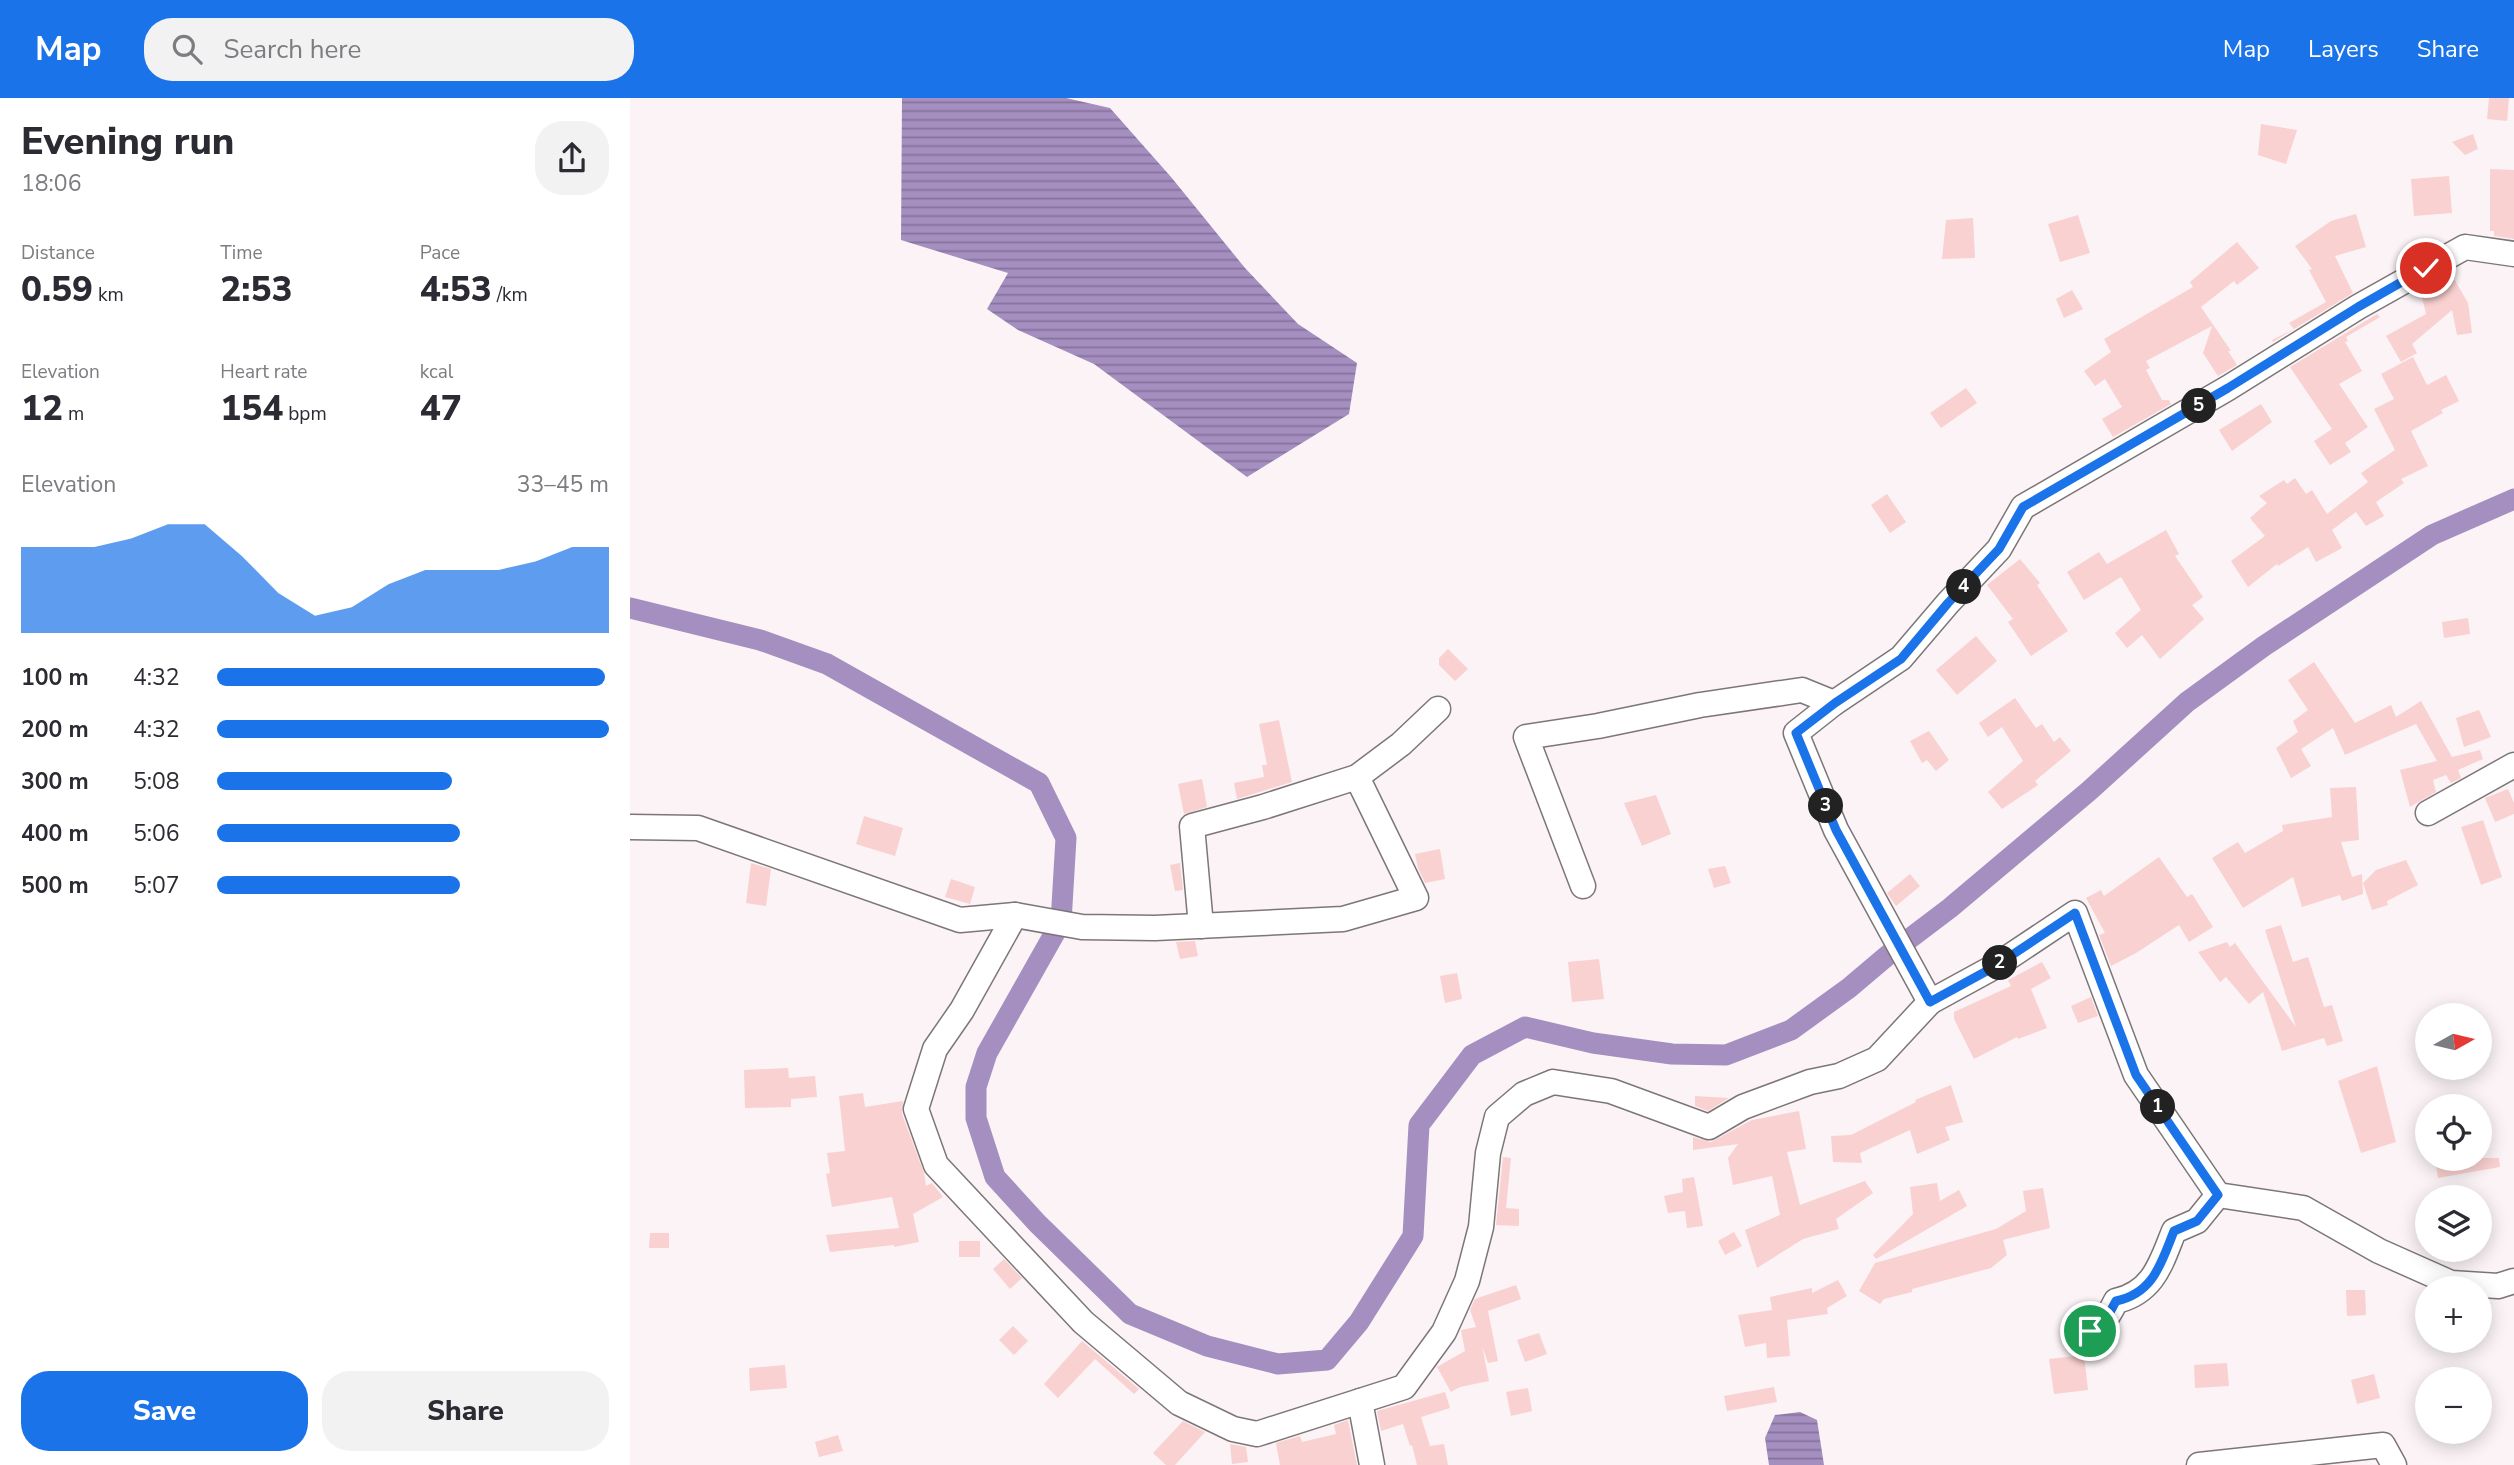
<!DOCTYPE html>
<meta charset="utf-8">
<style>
:root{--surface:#fff;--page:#f2f2f3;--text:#2b2b33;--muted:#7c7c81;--accent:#1a73e8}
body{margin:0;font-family:"Nunito Sans",sans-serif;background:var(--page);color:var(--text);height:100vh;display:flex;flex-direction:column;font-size:26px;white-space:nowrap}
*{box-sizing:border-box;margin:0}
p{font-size:23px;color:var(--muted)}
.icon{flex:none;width:38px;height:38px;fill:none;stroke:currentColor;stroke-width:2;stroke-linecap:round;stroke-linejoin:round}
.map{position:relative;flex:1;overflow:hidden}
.details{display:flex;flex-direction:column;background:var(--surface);width:630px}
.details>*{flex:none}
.needle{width:46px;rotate:82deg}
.fabs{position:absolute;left:1785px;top:905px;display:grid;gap:14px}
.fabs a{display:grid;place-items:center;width:77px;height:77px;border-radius:50%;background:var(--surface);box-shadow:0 4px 18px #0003;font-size:35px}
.pin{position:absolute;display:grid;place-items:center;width:60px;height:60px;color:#fff;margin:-30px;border:4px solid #fff;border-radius:50%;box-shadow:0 2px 7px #0007}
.km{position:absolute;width:35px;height:35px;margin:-18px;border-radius:50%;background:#222;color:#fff;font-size:19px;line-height:35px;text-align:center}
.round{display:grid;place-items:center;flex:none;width:74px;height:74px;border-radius:28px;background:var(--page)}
.overview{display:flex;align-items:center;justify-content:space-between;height:119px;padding:0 21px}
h1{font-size:38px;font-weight:800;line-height:52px}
.figures{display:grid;grid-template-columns:repeat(3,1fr);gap:10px;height:119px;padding:7px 21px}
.figures div{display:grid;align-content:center}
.figures b{font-size:35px;font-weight:800}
.figures small{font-size:19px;font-weight:400}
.figures p{font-size:19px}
.chart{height:196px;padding:14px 21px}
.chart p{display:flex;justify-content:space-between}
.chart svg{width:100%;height:126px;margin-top:7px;fill:var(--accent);opacity:.7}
.button{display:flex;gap:14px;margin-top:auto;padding:14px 21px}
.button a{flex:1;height:80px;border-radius:28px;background:var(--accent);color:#fff;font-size:28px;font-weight:800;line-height:80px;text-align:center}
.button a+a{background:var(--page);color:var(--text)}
ul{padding:0 21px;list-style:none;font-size:23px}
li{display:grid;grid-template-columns:112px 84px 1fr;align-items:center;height:52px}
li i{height:18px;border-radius:9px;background:var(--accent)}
header{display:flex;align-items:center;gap:42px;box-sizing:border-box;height:98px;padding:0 35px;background:var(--accent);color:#fff}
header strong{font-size:33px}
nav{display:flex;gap:38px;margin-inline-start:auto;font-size:24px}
.search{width:490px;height:63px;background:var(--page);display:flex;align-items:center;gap:18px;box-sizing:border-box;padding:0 24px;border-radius:28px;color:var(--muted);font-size:26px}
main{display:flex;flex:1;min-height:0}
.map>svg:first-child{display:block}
.water{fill:url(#water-rules)}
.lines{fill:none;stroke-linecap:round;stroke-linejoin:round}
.canal{stroke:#a58ec0;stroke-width:21}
.building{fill:#f9d1d0}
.minor-casing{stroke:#7d7678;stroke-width:27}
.minor{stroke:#fff;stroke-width:24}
.route-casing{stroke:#fff;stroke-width:14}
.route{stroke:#1a73e8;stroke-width:9}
</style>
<header>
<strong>Map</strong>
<div class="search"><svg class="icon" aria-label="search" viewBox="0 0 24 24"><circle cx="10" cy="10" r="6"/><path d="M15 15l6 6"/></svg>Search here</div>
<nav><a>Map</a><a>Layers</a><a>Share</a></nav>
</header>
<main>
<section class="details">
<div class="overview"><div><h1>Evening run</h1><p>18:06</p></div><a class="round"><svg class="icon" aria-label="share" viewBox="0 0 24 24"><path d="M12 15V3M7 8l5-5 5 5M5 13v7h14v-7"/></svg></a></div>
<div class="figures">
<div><p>Distance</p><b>0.59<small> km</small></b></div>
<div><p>Time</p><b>2:53</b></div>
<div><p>Pace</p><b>4:53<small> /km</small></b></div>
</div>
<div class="figures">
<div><p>Elevation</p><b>12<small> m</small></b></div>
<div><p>Heart rate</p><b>154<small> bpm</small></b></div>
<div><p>kcal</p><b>47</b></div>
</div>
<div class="chart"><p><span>Elevation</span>33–45 m</p>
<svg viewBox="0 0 160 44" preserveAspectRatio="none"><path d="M0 44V14L10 14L20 14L30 11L40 6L50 6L60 17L70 30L80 38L90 35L100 27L110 22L120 22L130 22L140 19L150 14L160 14V44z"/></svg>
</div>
<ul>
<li><b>100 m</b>4:32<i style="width:99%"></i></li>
<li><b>200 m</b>4:32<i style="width:100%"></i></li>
<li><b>300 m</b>5:08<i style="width:60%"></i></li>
<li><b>400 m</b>5:06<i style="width:62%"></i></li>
<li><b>500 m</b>5:07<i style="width:62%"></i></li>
</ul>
<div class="button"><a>Save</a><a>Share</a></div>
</section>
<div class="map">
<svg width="1884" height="1367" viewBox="0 0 1884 1367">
<defs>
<pattern id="water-rules" width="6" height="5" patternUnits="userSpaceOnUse" patternTransform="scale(1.75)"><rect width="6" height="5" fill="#a58ec0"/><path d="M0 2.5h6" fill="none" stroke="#86739b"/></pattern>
</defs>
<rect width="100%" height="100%" fill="#fbf3f6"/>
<g class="water">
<polygon points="272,0 436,0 480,10 541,79 615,170 668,226 727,265 719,316 617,379 464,266 388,232 357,211 378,175 271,142"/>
<polygon points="1170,1314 1187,1322 1194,1367 1139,1367 1135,1340 1145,1317"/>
</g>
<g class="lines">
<polyline class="canal" points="0,510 130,542 197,566 409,685 436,740 431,824 357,955 346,989 346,1020 365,1079 407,1125 500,1216 577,1248 648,1266 697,1262 729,1224 783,1138 789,1027 842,957 895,929 963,945 1042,956 1096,957 1161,932 1219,890 1258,857 1320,810 1459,693 1557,604 1634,548 1802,437 1884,401"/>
</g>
<g class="building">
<polygon points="1859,0 1879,0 1877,23 1857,21"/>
<polygon points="1631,26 1667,32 1656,66 1628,57"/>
<polygon points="1843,36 1848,51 1835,57 1822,44"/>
<polygon points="1860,71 1884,72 1884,141 1864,138 1864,133 1860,133"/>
<polygon points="1819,78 1822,115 1784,118 1781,81"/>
<polygon points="1726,116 1736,149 1705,158 1723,195 1643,244 1642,242 1664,231 1659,225 1696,204 1679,172 1682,171 1665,148 1701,123"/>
<polygon points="1448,117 1460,155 1430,164 1418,126"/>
<polygon points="1343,120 1345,160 1312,161 1316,122"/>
<polygon points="1607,144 1629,170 1607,187 1604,183 1571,209 1601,253 1598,253 1607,267 1588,278 1573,255 1582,228 1516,263 1520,270 1516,272 1532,302 1539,302 1541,306 1483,339 1472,321 1492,309 1475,281 1465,288 1454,273 1481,254 1474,241 1563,189 1560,184"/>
<polygon points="1820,174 1838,205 1842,235 1827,237 1822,212 1782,246 1787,255 1771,264 1756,238 1796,216 1790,191 1808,181 1811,190 1817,189 1815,177"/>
<polygon points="1442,192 1453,211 1434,220 1426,201"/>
<polygon points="1747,216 1750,219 1716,239 1718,243 1715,244 1732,273 1709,286 1738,329 1715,345 1721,354 1700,367 1684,343 1702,331 1660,269"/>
<polygon points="1783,259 1797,287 1816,277 1829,303 1811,312 1813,315 1781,333 1798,368 1771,381 1774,385 1746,404 1754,418 1736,428 1726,414 1702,432 1712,450 1686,464 1678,449 1648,468 1647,466 1618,489 1601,463 1635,438 1620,420 1637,405 1629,398 1654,382 1657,386 1665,380 1676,396 1682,392 1697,416 1738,384 1731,375 1765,352 1744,311 1764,301 1751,276"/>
<polygon points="1336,290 1347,305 1311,330 1300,315"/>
<polygon points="1631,306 1642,324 1602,353 1589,332"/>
<polygon points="1257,396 1276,424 1260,435 1241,407"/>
<polygon points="1536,432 1549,456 1545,458 1573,499 1562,507 1574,521 1530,561 1512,537 1497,550 1485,535 1511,512 1491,479 1454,502 1437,474 1469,454 1477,466"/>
<polygon points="1390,461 1410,485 1407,487 1438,533 1401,558 1378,524 1383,521 1357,487"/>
<polygon points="1838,520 1840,536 1814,540 1812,524"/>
<polygon points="1346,538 1367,563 1327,597 1306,572"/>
<polygon points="818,551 838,571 825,583 809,567 809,560"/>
<polygon points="1684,564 1725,625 1761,607 1766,619 1791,603 1822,659 1850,652 1853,661 1828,672 1831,680 1821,685 1816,677 1803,682 1806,694 1780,709 1770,672 1807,663 1786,626 1715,657 1703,630 1671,651 1681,668 1661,680 1646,650 1668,634 1663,623 1678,612 1658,582"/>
<polygon points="1385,600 1406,630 1412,626 1424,644 1430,639 1441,653 1405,683 1408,687 1372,711 1358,694 1393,663 1372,629 1358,639 1349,625"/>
<polygon points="1849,612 1861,639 1834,649 1826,620"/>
<polygon points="649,622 662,684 607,701 604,685 634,679 632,667 637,667 629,626"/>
<polygon points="1299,633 1319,662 1306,673 1297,662 1292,665 1280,643"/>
<polygon points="572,681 577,709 554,716 548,686"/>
<polygon points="1726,689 1729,742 1711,744 1722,779 1732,776 1733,796 1712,803 1710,797 1672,809 1663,779 1613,810 1582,760 1608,744 1615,755 1653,733 1652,727 1702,719 1700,690"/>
<polygon points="1878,691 1884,705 1884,716 1865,724 1855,700"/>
<polygon points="1026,697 1041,736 1012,748 994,705"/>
<polygon points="234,718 273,730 265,758 226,746"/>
<polygon points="1853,722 1872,779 1851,787 1831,729"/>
<polygon points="810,751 815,781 795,785 788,770 785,756"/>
<polygon points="1529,759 1557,799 1562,796 1583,829 1559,844 1549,827 1506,855 1481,868 1469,837 1475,835 1456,800 1471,792 1474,798"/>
<polygon points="1776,762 1788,787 1757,803 1758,807 1742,812 1733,785 1746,772"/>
<polygon points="121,765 141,771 136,808 116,805"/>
<polygon points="550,765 553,792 545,793 540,767"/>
<polygon points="1095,768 1101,785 1084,790 1078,771"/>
<polygon points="1280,776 1290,788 1266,808 1257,795"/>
<polygon points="321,781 345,789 340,806 315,799"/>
<polygon points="1651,827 1663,864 1678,859 1694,909 1702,907 1713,943 1697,948 1694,940 1652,953 1633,894 1619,906 1596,879 1590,884 1568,854 1597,844 1600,849 1605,845 1666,929 1635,832"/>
<polygon points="565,843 568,858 550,861 546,844"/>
<polygon points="969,861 974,901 942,904 938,864"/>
<polygon points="1412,864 1421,880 1401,891 1417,930 1388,941 1387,939 1344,961 1324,921 1324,914 1381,888 1378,882"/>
<polygon points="827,875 832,901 815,905 810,878"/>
<polygon points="1461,899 1468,918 1448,925 1441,908"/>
<polygon points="1747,968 1766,1044 1731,1055 1708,983"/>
<polygon points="158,970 159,980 185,978 187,999 161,1001 161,1009 115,1010 114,972"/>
<polygon points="1321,987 1333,1024 1315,1029 1320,1042 1287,1056 1280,1032 1230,1055 1232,1065 1203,1064 1201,1038 1221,1037 1286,1004 1285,1002"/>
<polygon points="233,995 235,1009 273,1003 272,1016 294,1075 296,1088 302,1085 313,1099 283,1116 289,1144 264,1149 264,1147 200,1154 196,1137 269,1130 262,1099 202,1109 196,1076 200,1075 197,1055 215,1053 209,998"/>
<polygon points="1065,998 1099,1000 1078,1013 1065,1008"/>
<polygon points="1169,1013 1176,1051 1157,1054 1170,1107 1235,1083 1243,1095 1206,1121 1209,1131 1173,1141 1127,1170 1115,1132 1150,1117 1142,1078 1103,1087 1098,1060 1108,1046 1063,1052 1063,1039 1081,1044 1122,1022"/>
<polygon points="873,1059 881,1060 876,1110 889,1111 889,1128 866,1127"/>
<polygon points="1805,1060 1869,1060 1870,1069 1808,1080"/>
<polygon points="1064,1079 1073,1128 1057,1130 1055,1113 1038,1115 1034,1098 1053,1094 1052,1081"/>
<polygon points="1307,1085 1310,1103 1329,1092 1337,1108 1246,1161 1243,1157 1283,1116 1280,1089"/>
<polygon points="1413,1090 1420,1130 1373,1142 1377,1157 1361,1170 1282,1191 1282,1194 1254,1201 1250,1206 1229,1193 1245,1165 1366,1131 1396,1113 1393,1093"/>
<polygon points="1104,1134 1112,1148 1095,1157 1088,1143"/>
<polygon points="20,1135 39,1135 39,1150 19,1150"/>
<rect x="329" y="1143" width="21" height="16"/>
<polygon points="374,1161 392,1180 380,1191 363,1171"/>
<polygon points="1208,1182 1217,1198 1197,1210 1198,1216 1157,1222 1160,1258 1137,1260 1136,1245 1115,1249 1108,1217 1142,1212 1140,1199 1182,1190 1182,1195"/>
<polygon points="886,1187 891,1201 858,1213 868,1263 858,1265 852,1248 859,1283 830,1289 821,1294 807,1269 835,1253 831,1232 846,1229 840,1212 845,1201"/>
<polygon points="1716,1192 1735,1192 1736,1217 1717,1218"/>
<polygon points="383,1228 398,1243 384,1257 369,1242"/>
<polygon points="909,1235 917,1256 895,1264 887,1242"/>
<polygon points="452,1243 509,1291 504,1296 465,1261 428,1300 414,1286"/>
<polygon points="1454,1257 1458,1292 1424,1296 1419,1261"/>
<polygon points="1597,1265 1599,1288 1565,1290 1564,1267"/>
<polygon points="155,1267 157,1290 120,1293 119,1270"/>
<polygon points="1744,1276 1750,1300 1727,1306 1721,1282"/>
<polygon points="1144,1289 1147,1304 1097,1313 1094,1298"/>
<polygon points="898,1290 902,1313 881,1318 876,1294"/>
<polygon points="815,1294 820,1310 791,1319 800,1348 814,1346 818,1367 787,1367 782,1347 780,1348 773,1326 751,1333 747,1313"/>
<polygon points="718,1322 727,1367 650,1367 646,1345 670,1338 672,1344 706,1336 704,1327"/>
<polygon points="553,1323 575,1334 545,1367 536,1367 523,1355"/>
<polygon points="208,1337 213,1353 189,1359 185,1344"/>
<polygon points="600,1346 616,1349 618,1364 602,1366"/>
</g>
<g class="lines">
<defs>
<g id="minor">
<polyline points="1204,605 1271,560 1318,505 1369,451 1393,409 1598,290 1728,209 1835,149 1884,156"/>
<polyline points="1798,715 1884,667"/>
<polyline points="0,729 68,730 330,822 385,817 452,829 525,830 713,821 786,800 727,679"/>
<polyline points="953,788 896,639 968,628 1070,607 1172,592 1204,605 1166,635 1206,732 1300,904 1364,869 1445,815 1506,977 1588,1097 1673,1110 1749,1153 1821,1185 1868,1188 1884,1183"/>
<polyline points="385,817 332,912 305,951 286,1011 306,1067 453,1224 549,1305 603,1331 627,1336 774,1289 814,1234 837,1183 851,1129 858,1055 867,1019 894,996 923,984 981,993 1079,1029 1113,1009 1180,984 1209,978 1247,961 1300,904"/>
<polyline points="571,828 562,728 633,709 727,679 771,646 808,611"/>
<path d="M1453 1234C1472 1232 1478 1218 1486 1203 1524 1194 1531 1165 1544 1133L1567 1123 1588 1097"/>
<polyline points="730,1303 742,1367"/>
<polyline points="1569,1367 1753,1347 1764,1367"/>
</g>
</defs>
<use href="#minor" class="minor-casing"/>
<use href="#minor" class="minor"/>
</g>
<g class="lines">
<defs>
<path id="route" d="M1460 1233 1474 1225 1486 1203C1524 1195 1531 1165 1544 1133L1567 1123 1588 1097 1506 977 1445 815 1364 869 1300 904 1206 732 1166 635 1205 605 1271 561 1318 505 1369 451 1393 409 1598 290 1728 209 1796 170"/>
</defs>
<use href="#route" class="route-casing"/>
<use href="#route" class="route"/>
</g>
</svg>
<div class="fabs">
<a><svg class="needle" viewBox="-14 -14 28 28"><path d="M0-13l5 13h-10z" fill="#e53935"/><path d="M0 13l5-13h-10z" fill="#7c7c81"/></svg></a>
<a><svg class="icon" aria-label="locate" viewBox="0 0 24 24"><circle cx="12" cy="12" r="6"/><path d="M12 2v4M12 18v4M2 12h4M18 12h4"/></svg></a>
<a><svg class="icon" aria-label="layers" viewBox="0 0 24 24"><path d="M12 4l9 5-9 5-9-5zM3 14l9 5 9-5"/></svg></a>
<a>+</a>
<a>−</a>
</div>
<div class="pin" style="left:1460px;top:1233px;background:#1e9e55"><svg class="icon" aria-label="arrive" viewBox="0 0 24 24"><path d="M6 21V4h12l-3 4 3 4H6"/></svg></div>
<div class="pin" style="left:1796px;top:170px;background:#d93025"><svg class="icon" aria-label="check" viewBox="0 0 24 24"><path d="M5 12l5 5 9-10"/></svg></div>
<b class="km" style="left:1528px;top:1009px">1</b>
<b class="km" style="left:1370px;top:865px">2</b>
<b class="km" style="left:1196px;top:708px">3</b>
<b class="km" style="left:1334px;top:489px">4</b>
<b class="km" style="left:1569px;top:308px">5</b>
</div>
</main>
